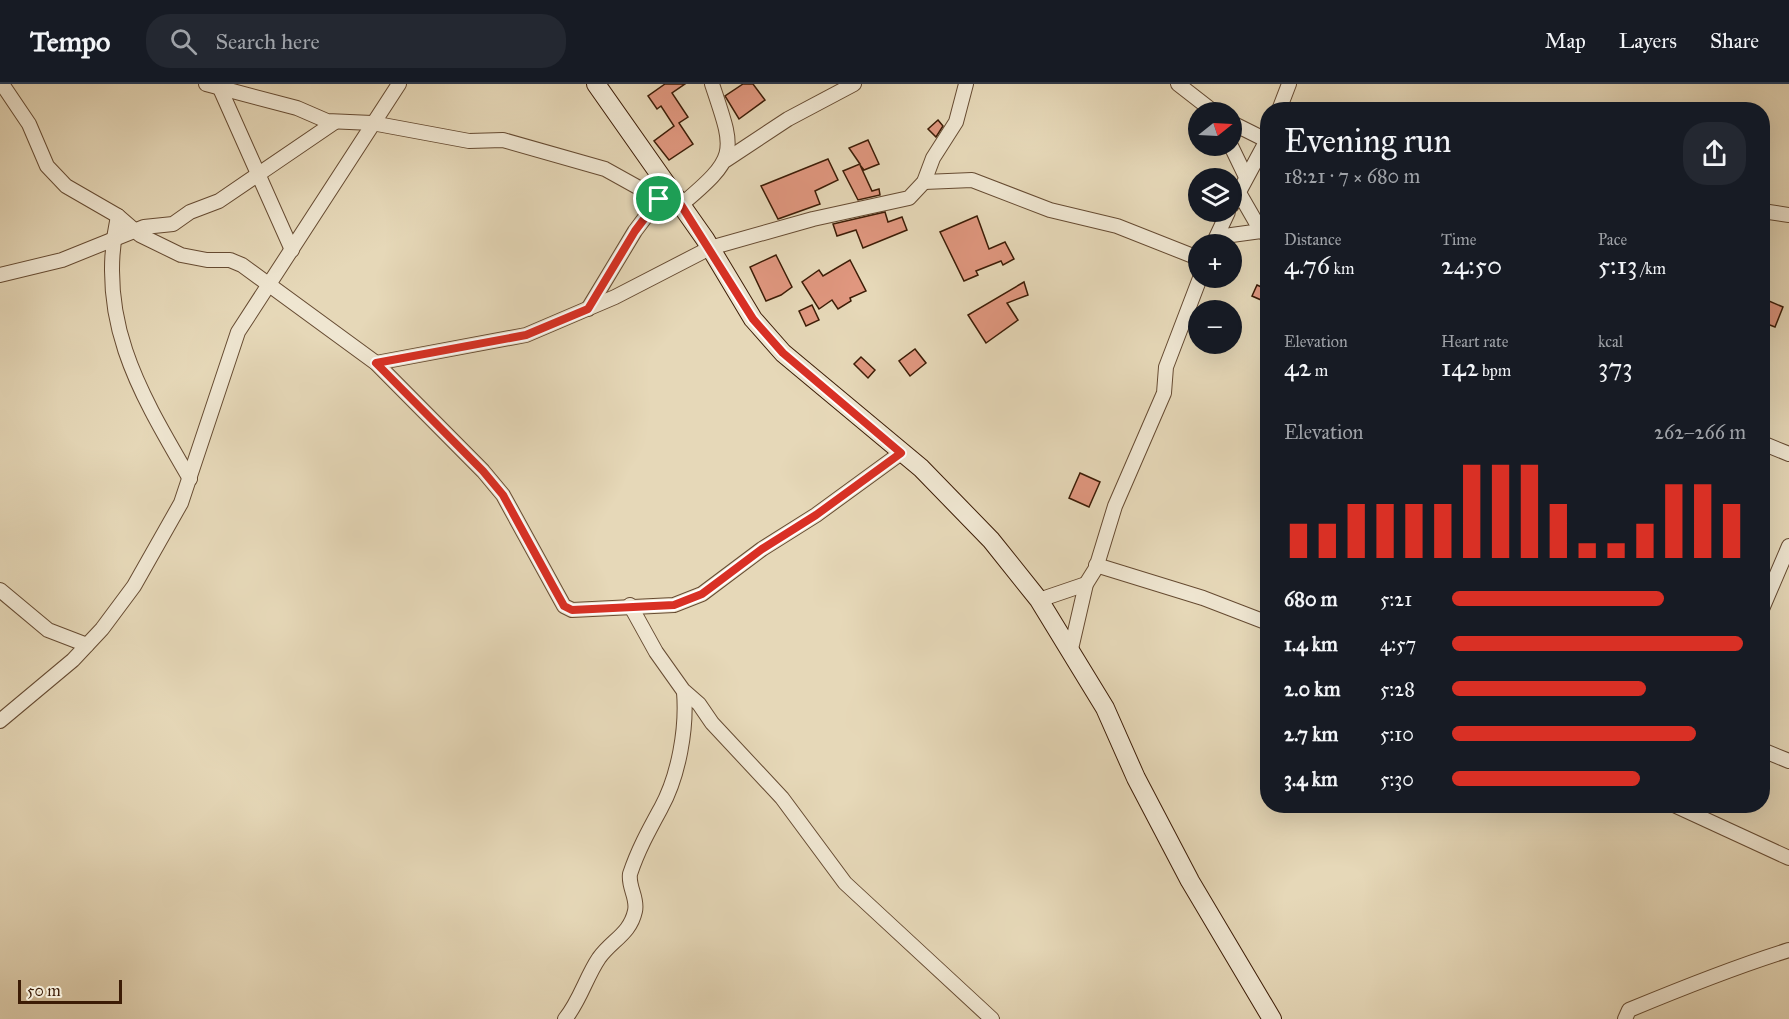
<!DOCTYPE html>
<meta charset="utf-8">
<style>
:root{--surface:#171b24;--page:#242831;--text:#f1f3f6;--muted:#9ea1a6;--line:#363941;--accent:#d93025}
body{margin:0;font-family:"IM FELL Great Primer",serif;background:var(--page);color:var(--text);height:100vh;display:flex;flex-direction:column;font-size:22px;white-space:nowrap}
*{box-sizing:border-box;margin:0}
p{font-size:20px;color:var(--muted)}
.icon{flex:none;width:33px;height:33px;fill:none;stroke:currentColor;stroke-width:2;stroke-linecap:round;stroke-linejoin:round}
.map{position:relative;flex:1;overflow:hidden}
.sheet{position:absolute;left:1260px;top:18px;width:510px;height:711px;display:flex;flex-direction:column;background:var(--surface);border-radius:24px;box-shadow:0 6px 24px #0002}
.sheet>*{flex:none}
.needle{width:39px;rotate:72deg}
.buttons{position:absolute;left:1188px;top:18px;display:grid;gap:12px}
.buttons a{display:grid;place-items:center;width:54px;height:54px;border-radius:50%;background:var(--surface);box-shadow:0 6px 24px #0002;font-size:30px}
.scale{position:absolute;left:18px;bottom:15px;width:104px;box-sizing:border-box;padding-left:6px;border:3px solid #3c1c06;border-top:0;font-size:16px;line-height:21px;white-space:nowrap;color:#3c1c06;-webkit-text-stroke:4px #efe6d1;paint-order:stroke}
.pin{position:absolute;display:grid;place-items:center;width:51px;height:51px;color:#fff;margin:-26px;border:3px solid #fff;border-radius:50%;box-shadow:0 2px 6px #0007}
.round{display:grid;place-items:center;flex:none;width:63px;height:63px;border-radius:24px;background:var(--page)}
.headline{display:flex;align-items:center;justify-content:space-between;height:102px;padding:0 24px}
h1{font-size:33px;font-weight:600;line-height:45px}
.stats{display:grid;grid-template-columns:repeat(3,1fr);gap:9px;height:102px;padding:6px 24px}
.stats div{display:grid;align-content:center}
.stats b{font-size:26px;font-weight:600}
.stats small{font-size:16px;font-weight:400}
.stats p{font-size:16px}
.chart{height:168px;padding:12px 24px}
.chart p{display:flex;justify-content:space-between}
.chart svg{width:100%;height:108px;margin-top:6px;stroke:var(--accent);stroke-width:6}
ul{padding:0 24px;list-style:none;font-size:20px}
li{display:grid;grid-template-columns:96px 72px 1fr;align-items:center;height:45px}
li i{height:15px;border-radius:8px;background:var(--accent)}
header{display:flex;align-items:center;gap:36px;box-sizing:border-box;height:84px;padding:0 30px;background:var(--surface);border-bottom:2px solid var(--line)}
header strong{font-size:28px}
nav{display:flex;gap:33px;margin-inline-start:auto;font-size:21px}
.search{width:420px;height:54px;background:var(--page);display:flex;align-items:center;gap:15px;box-sizing:border-box;padding:0 21px;border-radius:24px;color:var(--muted);font-size:22px}
.map>svg:first-child{display:block}
.building{fill:#e0977f;stroke:#3c1c06;stroke-width:1.5}
.lines{fill:none;stroke-linecap:round;stroke-linejoin:round}
.street-casing{stroke:#664b32;stroke-width:16}
.secondary-casing{stroke:#3c1c06;stroke-width:20}
.street{stroke:#efe6d1;stroke-width:14}
.secondary{stroke:#efe6d1;stroke-width:18}
.route-casing{stroke:#fff;stroke-width:12}
.route{stroke:#d93025;stroke-width:8}
</style>
<header>
<strong>Tempo</strong>
<div class="search"><svg class="icon" aria-label="search" viewBox="0 0 24 24"><circle cx="10" cy="10" r="6"/><path d="M15 15l6 6"/></svg>Search here</div>
<nav><a>Map</a><a>Layers</a><a>Share</a></nav>
</header>
<div class="map">
<svg width="1789" height="935" viewBox="0 0 1789 935">
<rect width="100%" height="100%" fill="#e6d8b8"/>
<filter id="stains"><feTurbulence type="fractalNoise" baseFrequency=".00333" numOctaves="4"/><feColorMatrix values="0 0 0 0 .2 0 0 0 0 .09 0 0 0 0 .02 0 0 0 .5 -.17"/></filter>
<radialGradient id="worn" r=".72"><stop offset=".6" stop-color="#630" stop-opacity="0"/><stop offset="1" stop-color="#630" stop-opacity=".3"/></radialGradient>
<g class="building">
<polygon points="665,0 685,0 672,9 688,33 679,39 693,60 669,76 654,57 674,42 661,22 657,25 648,12"/>
<polygon points="743,0 753,0 765,16 739,35 725,12"/>
<polygon points="938,36 943,42 936,53 928,45"/>
<polygon points="868,56 879,80 864,86 860,81 872,107 879,105 880,111 858,116 843,87 860,80 849,64"/>
<polygon points="828,75 838,96 815,107 820,120 778,135 761,102"/>
<polygon points="885,128 888,138 902,133 907,146 863,164 856,146 837,152 833,140"/>
<polygon points="977,132 989,165 1005,158 1014,175 1003,181 1001,177 976,187 978,191 964,197 940,148"/>
<polygon points="776,171 792,203 781,211 766,217 750,183"/>
<polygon points="850,176 866,207 850,214 851,217 838,225 832,216 819,225 802,198 819,186 823,192"/>
<polygon points="1024,198 1028,211 1007,219 1018,236 986,259 968,231"/>
<polygon points="1257,201 1268,206 1268,219 1252,212"/>
<polygon points="1762,214 1783,223 1775,243 1762,238"/>
<polygon points="812,221 819,236 806,242 799,227"/>
<polygon points="915,265 926,279 910,292 899,277"/>
<polygon points="861,273 875,286 868,294 854,280"/>
<polygon points="1080,389 1100,398 1089,423 1069,414"/>
</g>
<g class="lines">
<defs>
<g id="street">
<polyline points="2,0 29,40 47,82 66,102 118,132 140,151 181,171 207,176 230,176 242,181 376,279 483,387 503,411 564,522 572,526 674,521 702,510 762,465 816,431 901,369"/>
<path d="M206 0 297 24 327 37 372 39 469 57 503 56 605 85 659 115 681 121C739 72 735 69 712 0"/>
<polyline points="218,0 292,166"/>
<polyline points="1178,0 1214,28"/>
<polyline points="1279,26 1289,0"/>
<polyline points="1232,39 1268,57"/>
<polyline points="1231,62 1246,93"/>
<polyline points="726,76 788,35 854,0"/>
<polyline points="924,98 972,96 1050,126 1117,142 1198,174"/>
<polyline points="1238,107 1261,147 1268,151"/>
<polyline points="1232,121 1268,54"/>
<polyline points="1762,127 1789,131"/>
<path d="M118 132C95 236 140 309 190 395"/>
<polyline points="1217,153 1261,147"/>
<polyline points="1214,158 1228,128"/>
<polyline points="0,191 62,176 144,143 173,140 190,128 219,117 335,38"/>
<polyline points="588,225 635,147 659,115"/>
<polyline points="376,279 526,251 615,213 710,164 813,135 909,114 924,98 933,74 956,38 966,0"/>
<polyline points="1762,359 1789,370"/>
<polyline points="1096,481 1203,514 1268,539"/>
<polyline points="0,506 48,546 87,561"/>
<polyline points="1039,516 1086,500"/>
<polyline points="630,521 656,568 683,606 699,620 712,639 782,714 845,799 992,935"/>
<polyline points="1762,525 1789,462"/>
<polyline points="1071,565 1086,500 1096,484 1115,422 1164,309 1166,283 1200,194"/>
<polyline points="0,637 73,576 102,545 134,502 181,419 238,248 399,0"/>
<polyline points="1762,666 1789,677"/>
<polyline points="1676,722 1789,774"/>
<path d="M565 935C580 917 586 893 599 874 612 856 630 850 635 827 638 814 628 803 630 790 638 766 649 746 661 724 679 691 687 644 684 608"/>
<path d="M1625 935 1629 926C1682 904 1734 883 1789 866"/>
</g>
<polyline id="secondary" points="596,0 705,155 753,235 783,269 921,384 991,456 1039,516 1105,624 1136,694 1190,797 1272,935"/>
</defs>
<use href="#street" class="street-casing"/>
<use href="#secondary" class="secondary-casing"/>
<use href="#street" class="street"/>
<use href="#secondary" class="secondary"/>
</g>
<g class="lines">
<defs>
<polygon id="route" points="659,115 681,121 753,235 783,269 901,369 816,431 762,465 702,510 674,521 572,526 564,522 554,504 503,411 483,387 376,279 526,251 588,225 635,147"/>
</defs>
<use href="#route" class="route-casing"/>
<use href="#route" class="route"/>
</g>
<rect width="100%" height="100%" filter="url(#stains)"/>
<rect width="100%" height="100%" fill="url(#worn)"/>
</svg>
<div class="buttons">
<a><svg class="needle" viewBox="-14 -14 28 28"><path d="M0-13l5 13h-10z" fill="#e53935"/><path d="M0 13l5-13h-10z" fill="#9ea1a6"/></svg></a>
<a><svg class="icon" aria-label="layers" viewBox="0 0 24 24"><path d="M12 4l9 5-9 5-9-5zM3 14l9 5 9-5"/></svg></a>
<a>+</a>
<a>−</a>
</div>
<div class="scale">50 m</div>
<div class="pin" style="left:659px;top:115px;background:#1e9e55"><svg class="icon" aria-label="arrive" viewBox="0 0 24 24"><path d="M6 21V4h12l-3 4 3 4H6"/></svg></div>
<section class="sheet">
<div class="headline"><div><h1>Evening run</h1><p>18:21 · 7 × 680 m</p></div><a class="round"><svg class="icon" aria-label="share" viewBox="0 0 24 24"><path d="M12 15V3M7 8l5-5 5 5M5 13v7h14v-7"/></svg></a></div>
<div class="stats">
<div><p>Distance</p><b>4.76<small> km</small></b></div>
<div><p>Time</p><b>24:50</b></div>
<div><p>Pace</p><b>5:13<small> /km</small></b></div>
</div>
<div class="stats">
<div><p>Elevation</p><b>42<small> m</small></b></div>
<div><p>Heart rate</p><b>142<small> bpm</small></b></div>
<div><p>kcal</p><b>373</b></div>
</div>
<div class="chart"><p><span>Elevation</span>262–266 m</p>
<svg viewBox="0 0 160 44" preserveAspectRatio="none"><path d="M5 44V30M15 44V30M25 44V22M35 44V22M45 44V22M55 44V22M65 44V6M75 44V6M85 44V6M95 44V22M105 44V38M115 44V38M125 44V30M135 44V14M145 44V14M155 44V22"/></svg>
</div>
<ul>
<li><b>680 m</b>5:21<i style="width:72%"></i></li>
<li><b>1.4 km</b>4:57<i style="width:99%"></i></li>
<li><b>2.0 km</b>5:28<i style="width:66%"></i></li>
<li><b>2.7 km</b>5:10<i style="width:83%"></i></li>
<li><b>3.4 km</b>5:30<i style="width:64%"></i></li>
</ul>
</section>
</div>
